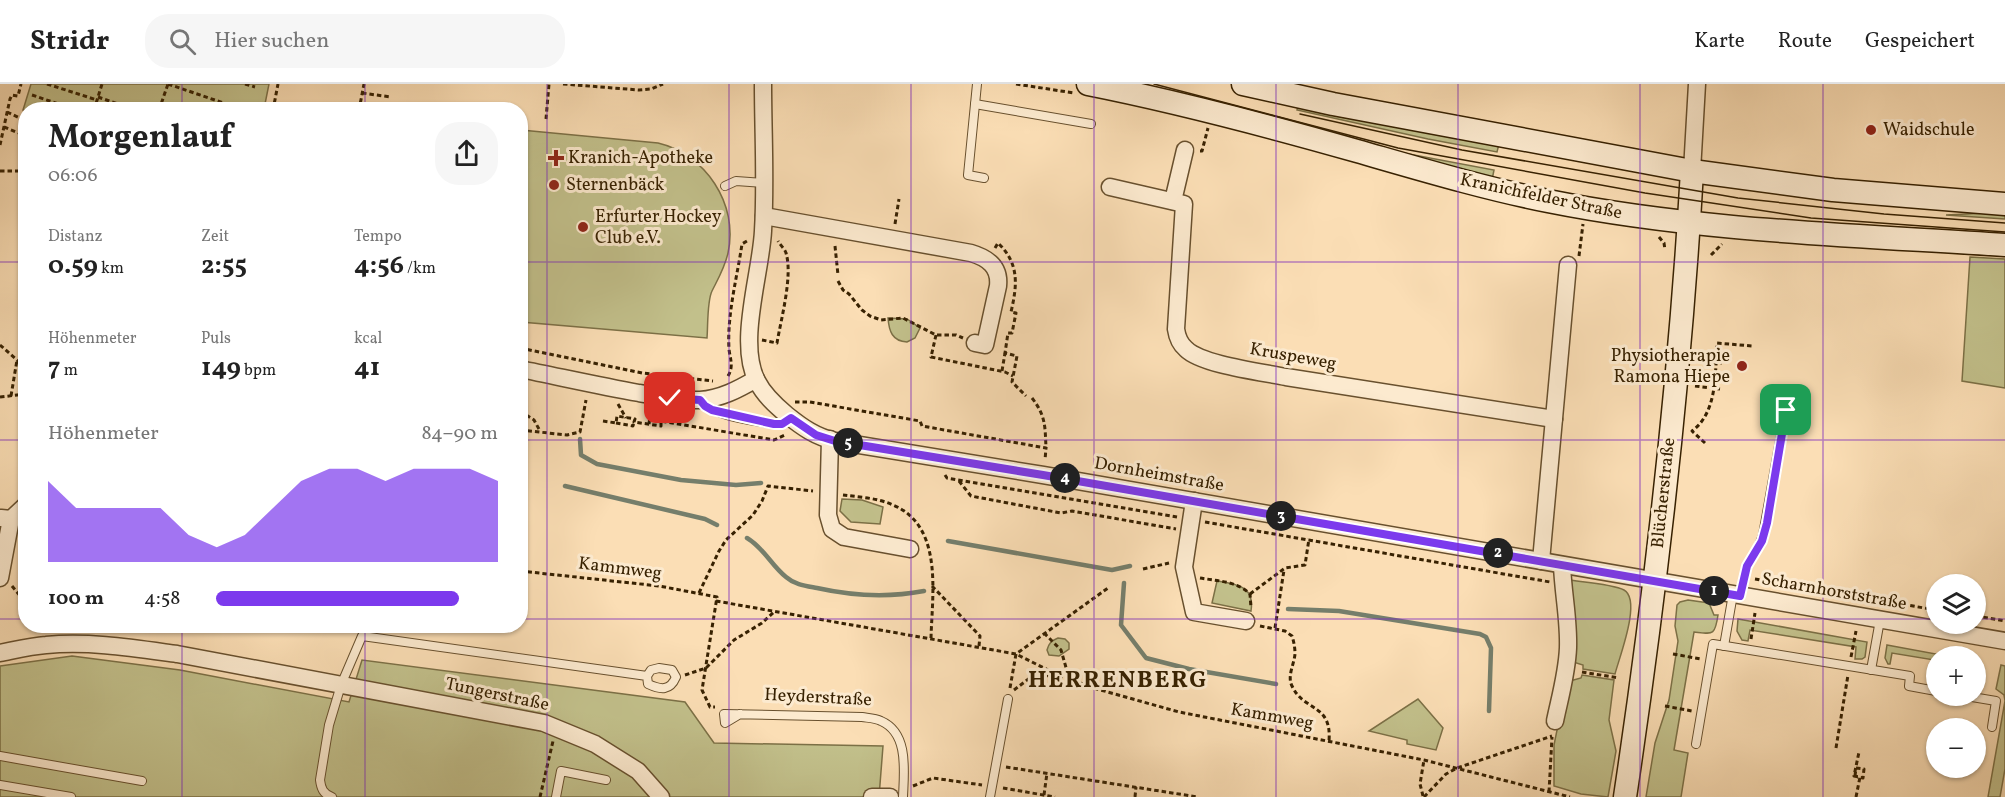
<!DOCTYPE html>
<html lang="de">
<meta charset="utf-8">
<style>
:root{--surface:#fff;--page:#f6f6f6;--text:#222;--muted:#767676;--line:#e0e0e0;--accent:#7c3aed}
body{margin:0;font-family:Vollkorn,serif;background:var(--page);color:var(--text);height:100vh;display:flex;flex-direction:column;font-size:22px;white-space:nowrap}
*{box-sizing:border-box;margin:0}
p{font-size:20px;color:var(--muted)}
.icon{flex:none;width:33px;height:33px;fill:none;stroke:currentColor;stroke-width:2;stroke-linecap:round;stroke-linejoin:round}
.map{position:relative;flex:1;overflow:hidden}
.details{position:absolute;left:18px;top:18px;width:510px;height:531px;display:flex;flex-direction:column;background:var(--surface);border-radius:24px;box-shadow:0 2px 4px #0004}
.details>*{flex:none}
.buttons{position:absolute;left:1926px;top:490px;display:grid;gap:12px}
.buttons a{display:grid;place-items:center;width:60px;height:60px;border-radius:50%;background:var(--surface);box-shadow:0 2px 4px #0004;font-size:30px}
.pin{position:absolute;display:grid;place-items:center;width:51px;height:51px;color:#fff;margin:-26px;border-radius:12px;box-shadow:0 3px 9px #0006}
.km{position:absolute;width:30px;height:30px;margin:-15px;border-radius:50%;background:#222;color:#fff;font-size:16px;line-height:30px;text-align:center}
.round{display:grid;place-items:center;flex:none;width:63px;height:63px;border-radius:24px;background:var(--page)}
.headline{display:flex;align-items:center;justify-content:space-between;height:102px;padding:0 30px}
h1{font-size:33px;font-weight:700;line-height:45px}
.stats{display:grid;grid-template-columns:repeat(3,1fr);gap:9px;height:102px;padding:6px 30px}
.stats div{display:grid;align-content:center}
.stats b{font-size:26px;font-weight:700}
.stats small{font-size:16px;font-weight:400}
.stats p{font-size:16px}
.chart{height:168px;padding:12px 30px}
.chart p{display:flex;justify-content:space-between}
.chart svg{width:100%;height:108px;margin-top:6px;fill:var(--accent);opacity:.7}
ul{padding:0 30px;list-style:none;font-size:20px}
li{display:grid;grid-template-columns:96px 72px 1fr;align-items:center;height:45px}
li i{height:15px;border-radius:8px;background:var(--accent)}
header{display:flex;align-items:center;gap:36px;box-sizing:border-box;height:84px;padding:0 30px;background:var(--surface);border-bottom:2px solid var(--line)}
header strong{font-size:28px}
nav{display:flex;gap:33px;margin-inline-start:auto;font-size:21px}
.search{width:420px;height:54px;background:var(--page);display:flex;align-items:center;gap:15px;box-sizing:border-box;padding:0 21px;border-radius:24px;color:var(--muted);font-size:22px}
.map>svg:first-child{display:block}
.green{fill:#c2c08b;stroke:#7c7046;stroke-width:1.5}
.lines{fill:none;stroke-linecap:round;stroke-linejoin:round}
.stream{stroke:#757e6b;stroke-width:4.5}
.lane-casing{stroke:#68502e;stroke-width:10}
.street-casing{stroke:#68502e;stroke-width:19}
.secondary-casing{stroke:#372101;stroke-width:25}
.path{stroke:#372101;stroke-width:3;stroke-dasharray:4.5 3;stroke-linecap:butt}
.lane{stroke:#fceacf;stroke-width:8}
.street{stroke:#fceacf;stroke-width:16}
.secondary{stroke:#fceacf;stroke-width:22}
.tram{stroke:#372101;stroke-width:1.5}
.path-bridge{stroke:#372101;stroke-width:3;stroke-dasharray:4.5 3;stroke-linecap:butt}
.route-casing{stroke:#fff;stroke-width:12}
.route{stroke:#7c3aed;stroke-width:8}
.grid{fill:none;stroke:#7b2cbf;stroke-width:1.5;stroke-opacity:0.55}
.poi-dot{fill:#8f2418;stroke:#fceacf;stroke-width:2}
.labels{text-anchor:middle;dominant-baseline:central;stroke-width:6;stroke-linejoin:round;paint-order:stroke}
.poi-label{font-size:18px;fill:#372101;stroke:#fceacf;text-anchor:start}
.street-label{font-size:18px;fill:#372101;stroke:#fceacf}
.district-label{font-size:24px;font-weight:bold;letter-spacing:1.5px;fill:#372101;stroke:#fceacf}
</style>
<header>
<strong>Stridr</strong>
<div class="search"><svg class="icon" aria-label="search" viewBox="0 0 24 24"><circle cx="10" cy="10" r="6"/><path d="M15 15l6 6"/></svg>Hier suchen</div>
<nav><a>Karte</a><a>Route</a><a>Gespeichert</a></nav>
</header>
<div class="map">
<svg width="2005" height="713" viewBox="0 0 2005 713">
<rect width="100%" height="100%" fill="#fbdeb5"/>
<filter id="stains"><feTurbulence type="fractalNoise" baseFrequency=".00333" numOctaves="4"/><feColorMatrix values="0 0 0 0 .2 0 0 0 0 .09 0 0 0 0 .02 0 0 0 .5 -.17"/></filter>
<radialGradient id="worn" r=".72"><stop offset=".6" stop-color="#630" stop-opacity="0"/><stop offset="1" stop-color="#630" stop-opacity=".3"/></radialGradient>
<g class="green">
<polygon points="31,0 269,0 264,25 25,26 23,26"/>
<polygon points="1298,22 1499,60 1497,68 1428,55 1297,26"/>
<path d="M521 46 658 59C705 70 739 120 728 169 725 183 718 195 712 207 707 217 708 242 707 254L521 238Z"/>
<polygon points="1398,68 1494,86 1492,96"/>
<polygon points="1986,129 2005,129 2005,135 1946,131"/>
<polygon points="1970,173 2005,175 2005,304 1962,297"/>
<path d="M888 234 907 235 920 244 915 254 907 258C892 257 889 247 888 234Z"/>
<polygon points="842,415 862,416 883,423 880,440 851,438 840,427"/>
<path d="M1569 496C1583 498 1613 500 1624 506 1642 516 1619 574 1615 590L1583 585V581L1570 577Z"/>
<path d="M1217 497C1236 500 1255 502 1251 527L1212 519Z"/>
<path d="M1688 516 1709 519 1714 531H1718C1715 552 1713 550 1694 548L1674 666 1688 669 1681 713H1646L1655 659 1669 616 1678 557 1675 542 1677 521 1680 518Z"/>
<polygon points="1738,535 1867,558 1865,573 1862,575 1855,575 1856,563 1750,546 1748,557 1742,556 1737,547"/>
<path d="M1058 554 1065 555 1069 559V565L1059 572 1049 571 1047 566C1049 559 1051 557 1058 554Z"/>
<polygon points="1887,561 1936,570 1934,576 1892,569 1890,580 1888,580 1885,574"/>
<polygon points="72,572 180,586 349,618 362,576 685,618 714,659 883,662 879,713 0,713 0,582"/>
<polygon points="2001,581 2005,582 2005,685 2000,713 1988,713 2005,617 2004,611 1996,605"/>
<polygon points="1582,591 1614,596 1609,636 1616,667 1608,713 1581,710 1554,702 1554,661 1566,601 1570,597 1581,594"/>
<polygon points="1418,615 1443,644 1436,666 1407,660 1407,656 1369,647"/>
</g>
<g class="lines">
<g class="stream">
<polyline points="580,355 581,371 597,380 681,396 736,401 761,399"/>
<polyline points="565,402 705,435 717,441"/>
<path d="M747 454C764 464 771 481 786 493 795 501 806 502 817 504 853 512 887 514 924 507"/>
<polyline points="948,457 1112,486 1130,482"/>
<polyline points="1124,499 1121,541 1146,574 1189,585 1276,600"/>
<polyline points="1288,525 1339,527 1480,550 1486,553 1491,564 1489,627"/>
</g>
<defs>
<g id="lane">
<polyline points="977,0 968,91 984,94"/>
<polyline points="975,20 1091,40"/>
<polyline points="725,102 736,97 764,99"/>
<path d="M700 316C714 333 761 339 782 340L791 334"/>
<polyline points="1740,512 1747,482 1758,464 1763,451 1786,323"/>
<polyline points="1724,562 1733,510"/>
<polyline points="1871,586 1880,536"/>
<polyline points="1966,612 1996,617 1992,643"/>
<path d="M740 630 725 639 724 630 862 633C868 634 875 634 881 637 909 649 904 687 903 713"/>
<polyline points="1696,660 1713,560 1910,592 1909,602 1936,607"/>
<polyline points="0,672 142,697"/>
<polyline points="0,701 71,713"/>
<path d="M332 713C323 710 321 704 320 696L329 641 341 601 362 552 647 592 648 600C661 606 670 607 676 593L672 586 659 584 651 586 647 592"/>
<polyline points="556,713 561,687 606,696"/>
<polyline points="990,713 1008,615"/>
</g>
<g id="street">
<path d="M763 0C763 49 766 98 763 147 761 189 737 259 757 297 764 311 775 321 787 331 802 343 816 353 835 357L1043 391 2005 557"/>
<polyline points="1692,87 1697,0"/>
<path d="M1110 103 1184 120 1176 245C1177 252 1180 260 1186 265 1202 281 1262 288 1286 293L1554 335"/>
<polyline points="1173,117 1185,66"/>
<path d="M764 132 971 169C988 174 1000 183 998 202L985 261 975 259"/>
<path d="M520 285C560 293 600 302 639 309 659 312 680 317 700 316 720 315 739 305 756 295"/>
<polyline points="830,355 828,431 832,445 844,453 910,465"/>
<polyline points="1194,417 1184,483 1194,528 1246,537"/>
<polyline points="1,434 11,435 26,421"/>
<polyline points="1541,477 1568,181"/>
<polyline points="0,494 11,435"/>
<path d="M0 569C15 566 31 562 46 561 90 557 133 564 177 570L544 639 595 660 638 687 661 713"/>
<path d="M1555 637C1560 613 1567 589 1568 564 1569 536 1563 509 1562 481"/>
<polyline points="872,713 890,713"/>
</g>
<g id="secondary">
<path d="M1088 0C1179 18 1269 42 1357 67 1420 85 1483 104 1548 117 1698 147 1852 151 2005 161"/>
<polyline points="1243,0 1333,20 1692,87 1833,106 2005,120"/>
<path d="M1625 713C1656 506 1680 297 1692 87"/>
</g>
</defs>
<use href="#lane" class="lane-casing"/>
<use href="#street" class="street-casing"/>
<use href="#secondary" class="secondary-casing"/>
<g class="path">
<polyline points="47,0 97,16"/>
<polyline points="168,0 244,26"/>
<polyline points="245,0 255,3"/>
<polyline points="563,0 639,6 651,5 663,0"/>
<polyline points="1016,0 1074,9"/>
<polyline points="362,9 391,13"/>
<polyline points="32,11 76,26"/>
<polyline points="98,13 135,26"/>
<polyline points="94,26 102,0"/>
<polyline points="159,26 168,0"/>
<polyline points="273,26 278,0"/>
<polyline points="359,26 364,0"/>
<polyline points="7,28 26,37"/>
<polyline points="546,35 549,0"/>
<polyline points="4,43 26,52"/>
<polyline points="0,61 10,15 12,11 18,12 21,0"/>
<polyline points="1200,67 1202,67 1208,44"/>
<polyline points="0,87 26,87"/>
<polyline points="895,140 899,115"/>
<polyline points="1659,153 1664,159 1665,166"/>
<polyline points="835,162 838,191"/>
<path d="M995 164 998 159C1020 180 1017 202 1011 228L1016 229 1012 249H1008L1005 269 1017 272 1012 298 1026 312"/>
<polyline points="1711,171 1722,160"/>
<polyline points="1579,172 1583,140"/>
<polyline points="838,197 843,206 849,210 862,226 870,232 881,236 903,234 936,251 956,251 963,254"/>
<polyline points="936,251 931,273 1005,288 1013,292"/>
<path d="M762 256 777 259C781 235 793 192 786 169 785 165 780 161 778 157"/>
<polyline points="0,261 17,276 26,289"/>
<polyline points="520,264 642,289 713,297"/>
<polyline points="1698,276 1722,279"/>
<polyline points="1002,287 1005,269"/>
<path d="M728 292C734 282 730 275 729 265 727 230 737 194 742 160L747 157"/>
<polyline points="1695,302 1720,305"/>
<polyline points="11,312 17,276"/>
<polyline points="0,313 26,310"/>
<path d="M1032 314C1046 332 1045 343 1046 364"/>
<polyline points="795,318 810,318 920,337 922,342 1046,364 1045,376"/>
<polyline points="618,320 626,334"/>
<polyline points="1767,320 1766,323 1775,324"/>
<polyline points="520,327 534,336 540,347"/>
<polyline points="603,337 616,339 617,332 635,335 634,338 661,342 661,337 774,356 785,351"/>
<polyline points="616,339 633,342 634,338"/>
<polyline points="649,340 651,324"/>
<polyline points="520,346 567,351 580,348 586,316"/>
<path d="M1705 359 1692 347C1718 328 1715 288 1717 259L1752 262"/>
<polyline points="945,391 947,394 958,396 1177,433"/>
<polyline points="959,397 971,412 1061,429 1072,427 1176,445"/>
<path d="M843 411C859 413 878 414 893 421 944 442 932 511 931 554"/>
<polyline points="1205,438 1550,498"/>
<polyline points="1143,485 1169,479"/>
<polyline points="520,487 659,502 717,513 702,606 710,623 715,623"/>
<path d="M1200 494C1217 497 1237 497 1250 510L1251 524"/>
<polyline points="1755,495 1936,526"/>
<polyline points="12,502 26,519"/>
<polyline points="932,502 980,552 979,562"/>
<polyline points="699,509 719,467 726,456 753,431 762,417 768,402 813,407"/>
<polyline points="1250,510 1285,484 1305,481 1309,455"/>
<polyline points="716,517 1016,570 1058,591 1097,605 1179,628 1424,676 1570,713"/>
<polyline points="1976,532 2005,537"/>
<polyline points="49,542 55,546"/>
<path d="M1260 542 1285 547 1292 552C1294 558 1295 564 1295 570 1294 581 1287 592 1292 602 1304 628 1332 619 1329 657"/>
<polyline points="1275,544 1284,486"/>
<polyline points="1044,549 1061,566 1069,594"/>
<polyline points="1751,555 1755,529"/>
<polyline points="1673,570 1701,575"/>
<polyline points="1851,573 1856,547"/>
<polyline points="1939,573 1940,566"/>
<polyline points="1582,588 1619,594"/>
<polyline points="685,591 706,584 734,556 762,539 775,527"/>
<polyline points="1935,597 1936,587"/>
<polyline points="1010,604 1016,570 1108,504"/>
<polyline points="1014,606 1031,593 1056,591"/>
<polyline points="1665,622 1692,627"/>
<polyline points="1836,664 1848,591"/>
<polyline points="1006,683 1198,713"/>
<polyline points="1856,684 1864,685 1863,694 1854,692 1859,668"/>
<polyline points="913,702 933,694 982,701"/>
<polyline points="1003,704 1055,713"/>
<polyline points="1549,708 1552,653"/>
<polyline points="1044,711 1047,689"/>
<polyline points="1423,712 1420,700 1424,676"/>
<polyline points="540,713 553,657"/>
<polyline points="1135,713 1136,703"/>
<polyline points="1424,713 1446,690 1457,684 1552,652"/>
<polyline points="1856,713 1860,693 1857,693"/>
</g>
<use href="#lane" class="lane"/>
<use href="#street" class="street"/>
<use href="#secondary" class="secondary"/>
<g class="tram">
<polyline points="1154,0 1398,64 1645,109 1811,134 2005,148"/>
<polyline points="1300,30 1462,66 1738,114 1884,130 2005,139"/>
</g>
<polyline class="path-bridge" points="1855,692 1856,684"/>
</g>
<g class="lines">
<defs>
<polyline id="route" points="670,314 700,316 705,322 712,326 774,340 782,340 791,334 816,351 835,357 1043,391 1740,512 1747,482 1762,457 1767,439 1786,326"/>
</defs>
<use href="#route" class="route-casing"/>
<use href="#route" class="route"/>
</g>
<path class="grid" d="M182 0V26M365 0V26M547 0V713M729 0V713M911 0V713M1094 0V713M1276 0V713M1458 0V713M1640 0V713M1823 0V713M0 178H26M520 178H2005M0 356H26M520 356H2005M0 535H26M520 535H1936M1976 535H2005M182 542V713M365 542V713"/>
<g class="poi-dot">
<circle cx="1871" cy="46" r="6"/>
<path d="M553 65h6v6h6v6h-6v6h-6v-6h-6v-6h6z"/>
<circle cx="554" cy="101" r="6"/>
<circle cx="583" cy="143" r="6"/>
<circle cx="1742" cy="282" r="6"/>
</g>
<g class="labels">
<g class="poi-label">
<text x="1883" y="46">Waidschule</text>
<text x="568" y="74">Kranich-Apotheke</text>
<text x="566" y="101">Sternenbäck</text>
<text x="595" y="133">Erfurter Hockey<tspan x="595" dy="21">Club e.V.</tspan></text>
<text x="1730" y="272" text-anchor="end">Physiotherapie<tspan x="1730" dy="21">Ramona Hiepe</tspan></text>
</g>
<g class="street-label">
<text transform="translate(1541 113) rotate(12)">Kranichfelder Straße</text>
<text transform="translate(1293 273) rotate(10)">Kruspeweg</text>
<text transform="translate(1159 391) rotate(10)">Dornheimstraße</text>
<text transform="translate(1664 409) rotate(-84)">Blücherstraße</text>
<text transform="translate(620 485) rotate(7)">Kammweg</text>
<text transform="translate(1834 508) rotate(10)">Scharnhorststraße</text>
<text transform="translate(497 611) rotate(12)">Tungerstraße</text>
<text transform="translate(818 614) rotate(3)">Heyderstraße</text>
<text transform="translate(1272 633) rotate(10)">Kammweg</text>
</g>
<g class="district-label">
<text x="1118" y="597">HERRENBERG</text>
</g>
</g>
<rect width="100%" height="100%" filter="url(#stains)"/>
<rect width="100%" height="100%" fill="url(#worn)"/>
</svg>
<div class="buttons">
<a><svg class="icon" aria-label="layers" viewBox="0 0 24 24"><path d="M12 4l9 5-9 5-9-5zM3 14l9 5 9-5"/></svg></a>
<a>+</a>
<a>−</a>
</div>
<div class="pin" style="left:1786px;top:326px;background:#1e9e55"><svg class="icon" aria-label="arrive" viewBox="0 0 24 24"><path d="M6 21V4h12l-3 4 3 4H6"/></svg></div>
<div class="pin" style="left:670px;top:314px;background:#d93025"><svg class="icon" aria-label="check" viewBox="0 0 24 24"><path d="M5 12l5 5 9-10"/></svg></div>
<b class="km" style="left:1714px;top:507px">1</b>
<b class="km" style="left:1498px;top:469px">2</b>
<b class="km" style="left:1281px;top:432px">3</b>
<b class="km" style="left:1065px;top:394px">4</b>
<b class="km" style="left:848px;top:359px">5</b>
<section class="details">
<div class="headline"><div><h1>Morgenlauf</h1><p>06:06</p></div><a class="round"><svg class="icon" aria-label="share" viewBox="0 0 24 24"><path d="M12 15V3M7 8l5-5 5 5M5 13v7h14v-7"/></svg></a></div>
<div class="stats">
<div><p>Distanz</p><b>0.59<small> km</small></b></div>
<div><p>Zeit</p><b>2:55</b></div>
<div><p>Tempo</p><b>4:56<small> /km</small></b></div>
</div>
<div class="stats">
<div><p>Höhenmeter</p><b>7<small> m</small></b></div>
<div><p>Puls</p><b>149<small> bpm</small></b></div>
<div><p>kcal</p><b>41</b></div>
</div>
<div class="chart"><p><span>Höhenmeter</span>84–90 m</p>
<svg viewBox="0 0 160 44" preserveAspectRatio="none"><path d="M0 44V11L10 22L20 22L30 22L40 22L50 33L60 38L70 33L80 22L90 11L100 6L110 6L120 11L130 6L140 6L150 6L160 11V44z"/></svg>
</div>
<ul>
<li><b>100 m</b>4:58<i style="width:86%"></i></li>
</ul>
</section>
</div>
